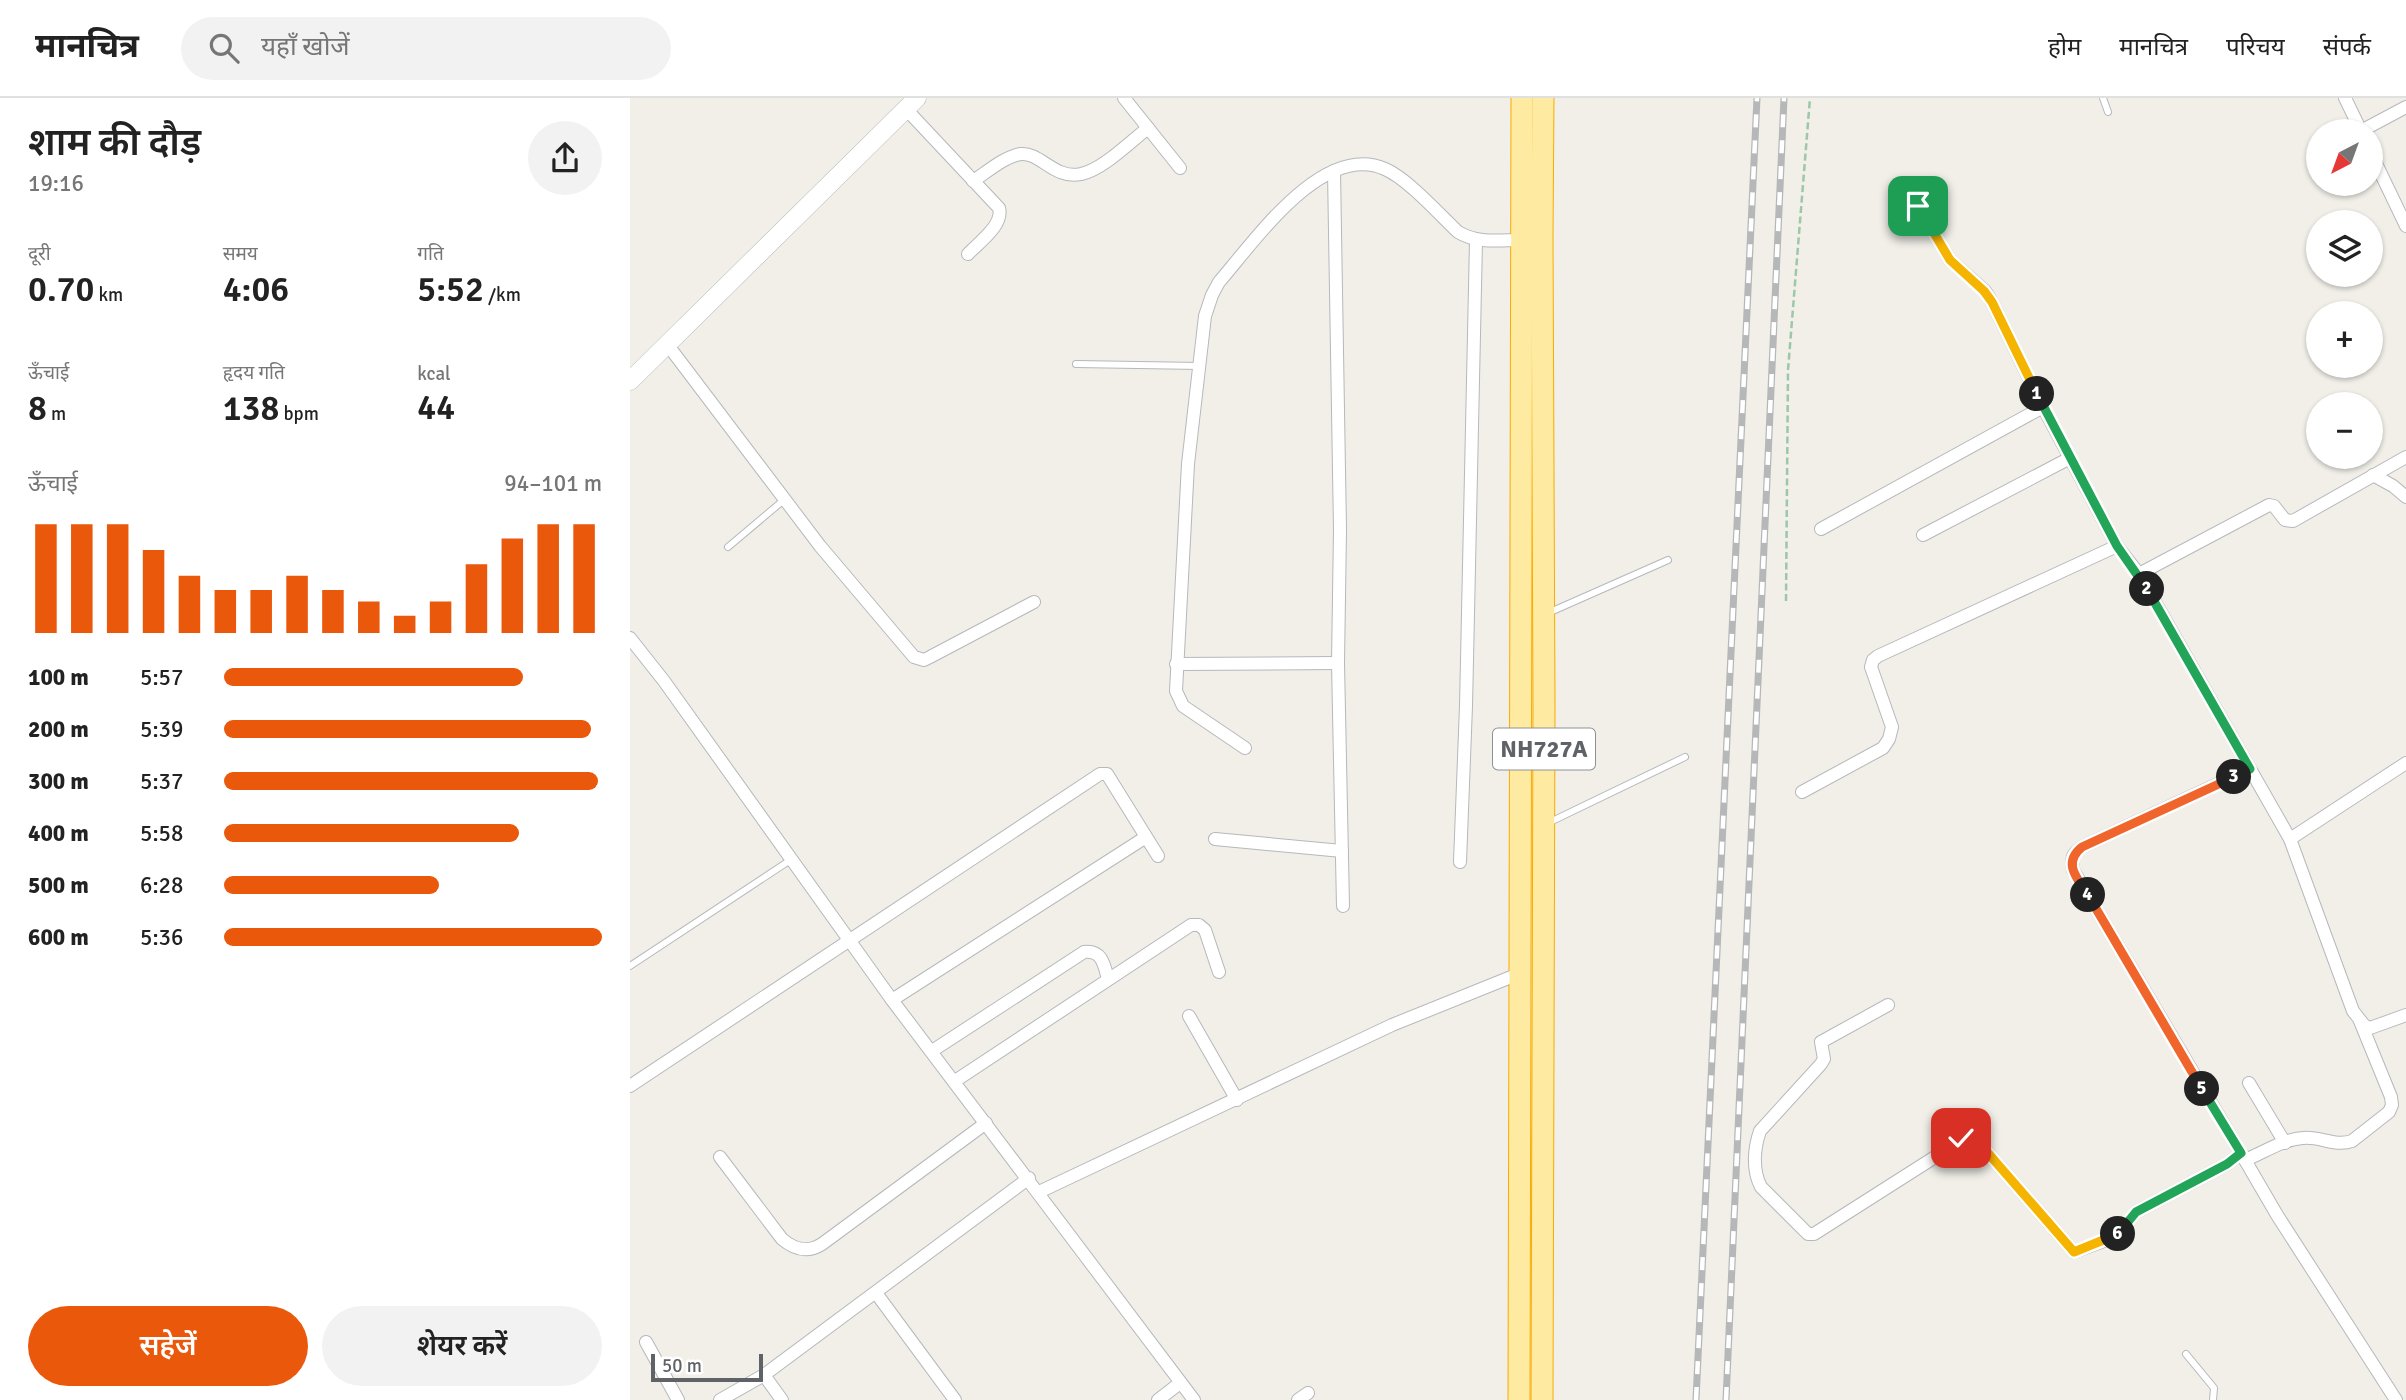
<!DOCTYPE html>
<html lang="hi">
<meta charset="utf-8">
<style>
:root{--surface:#fff;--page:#f2f2f2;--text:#222;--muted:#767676;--line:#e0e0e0;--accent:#ea580c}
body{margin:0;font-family:Signika,"Noto Sans Devanagari",sans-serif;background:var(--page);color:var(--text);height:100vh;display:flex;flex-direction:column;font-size:26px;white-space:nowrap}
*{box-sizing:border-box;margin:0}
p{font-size:23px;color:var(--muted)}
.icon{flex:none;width:38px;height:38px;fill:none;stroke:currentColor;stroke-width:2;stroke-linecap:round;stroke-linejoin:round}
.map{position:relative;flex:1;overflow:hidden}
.details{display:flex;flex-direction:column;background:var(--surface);width:630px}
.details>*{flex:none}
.needle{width:46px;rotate:221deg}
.tools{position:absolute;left:1676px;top:21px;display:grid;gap:14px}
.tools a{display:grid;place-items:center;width:77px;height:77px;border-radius:50%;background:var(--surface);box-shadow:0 2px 5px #0004;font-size:35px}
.scale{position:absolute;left:21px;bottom:18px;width:112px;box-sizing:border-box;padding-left:7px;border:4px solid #5f6368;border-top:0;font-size:19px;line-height:24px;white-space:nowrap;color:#5f6368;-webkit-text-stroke:5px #fff;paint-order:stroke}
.pin{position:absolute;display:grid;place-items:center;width:60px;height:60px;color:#fff;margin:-30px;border-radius:14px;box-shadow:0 4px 10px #0006}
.km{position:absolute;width:35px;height:35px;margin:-18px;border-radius:50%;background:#222;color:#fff;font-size:19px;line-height:35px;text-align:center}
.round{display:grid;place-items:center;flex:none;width:74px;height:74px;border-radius:37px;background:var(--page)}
.head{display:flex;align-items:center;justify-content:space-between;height:119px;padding:0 28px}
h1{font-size:38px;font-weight:600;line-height:52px}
.stats{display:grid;grid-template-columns:repeat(3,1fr);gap:10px;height:119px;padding:7px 28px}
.stats div{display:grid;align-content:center}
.stats b{font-size:35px;font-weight:600}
.stats small{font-size:19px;font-weight:400}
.stats p{font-size:19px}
.chart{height:196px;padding:14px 28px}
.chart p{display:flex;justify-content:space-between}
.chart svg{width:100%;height:126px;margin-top:7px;stroke:var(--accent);stroke-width:6}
.button{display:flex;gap:14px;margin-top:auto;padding:14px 28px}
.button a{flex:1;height:80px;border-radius:42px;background:var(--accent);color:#fff;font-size:28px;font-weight:600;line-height:80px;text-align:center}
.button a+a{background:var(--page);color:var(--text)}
ul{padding:0 28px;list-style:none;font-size:23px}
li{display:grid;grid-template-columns:112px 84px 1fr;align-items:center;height:52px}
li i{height:18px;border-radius:9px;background:var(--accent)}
header{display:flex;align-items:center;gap:42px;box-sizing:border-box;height:98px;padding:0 35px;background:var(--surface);border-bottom:2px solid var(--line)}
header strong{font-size:33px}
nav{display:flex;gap:38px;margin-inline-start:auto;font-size:24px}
.search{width:490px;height:63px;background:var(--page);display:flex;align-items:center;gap:18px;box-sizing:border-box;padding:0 24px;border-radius:38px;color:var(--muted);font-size:26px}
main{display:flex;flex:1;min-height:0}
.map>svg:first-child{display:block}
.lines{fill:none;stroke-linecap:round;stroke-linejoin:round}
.service-casing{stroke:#b5b8bc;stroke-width:8}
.minor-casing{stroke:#b5b8bc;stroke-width:14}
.secondary-casing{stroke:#b6babf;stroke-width:19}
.trunk-casing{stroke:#f9ab00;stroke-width:23}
.path{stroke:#9cc7a9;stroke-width:2.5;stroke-dasharray:7 3.5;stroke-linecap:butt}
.service{stroke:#fff;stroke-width:6}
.minor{stroke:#fff;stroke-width:12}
.secondary{stroke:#fff;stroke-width:18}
.trunk{stroke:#feeaa1;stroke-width:21}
.rail-casing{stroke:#b6b7b8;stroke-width:7}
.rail{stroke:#fff;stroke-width:4.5;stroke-dasharray:13;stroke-linecap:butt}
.split-1-casing{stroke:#fff;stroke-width:14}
.split-2-casing{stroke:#fff;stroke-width:14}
.split-3-casing{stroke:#fff;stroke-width:14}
.split-4-casing{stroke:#fff;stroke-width:14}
.split-5-casing{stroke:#fff;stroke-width:14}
.split-6-casing{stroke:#fff;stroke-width:14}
.split-7-casing{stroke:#fff;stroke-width:14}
.split-1{stroke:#f5b400;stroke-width:9}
.split-2{stroke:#22a559;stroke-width:9}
.split-3{stroke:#22a559;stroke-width:9}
.split-4{stroke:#f0652b;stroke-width:9}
.split-5{stroke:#f0652b;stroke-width:9}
.split-6{stroke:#22a559;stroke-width:9}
.split-7{stroke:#f5b400;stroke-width:9}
.labels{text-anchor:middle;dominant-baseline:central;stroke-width:6;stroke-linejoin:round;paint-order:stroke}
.shield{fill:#fff;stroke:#8f9295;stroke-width:2}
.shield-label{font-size:24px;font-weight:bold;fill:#5f6368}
</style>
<header>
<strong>मानचित्र</strong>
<div class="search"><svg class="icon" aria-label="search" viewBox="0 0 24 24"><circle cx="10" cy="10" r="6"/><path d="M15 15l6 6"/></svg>यहाँ खोजें</div>
<nav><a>होम</a><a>मानचित्र</a><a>परिचय</a><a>संपर्क</a></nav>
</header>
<main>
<section class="details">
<div class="head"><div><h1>शाम की दौड़</h1><p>19:16</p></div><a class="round"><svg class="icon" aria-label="share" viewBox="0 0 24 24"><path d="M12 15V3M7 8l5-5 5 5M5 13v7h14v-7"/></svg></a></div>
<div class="stats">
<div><p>दूरी</p><b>0.70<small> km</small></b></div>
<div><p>समय</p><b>4:06</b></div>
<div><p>गति</p><b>5:52<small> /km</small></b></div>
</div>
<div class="stats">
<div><p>ऊँचाई</p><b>8<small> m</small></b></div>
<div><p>हृदय गति</p><b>138<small> bpm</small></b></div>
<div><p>kcal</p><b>44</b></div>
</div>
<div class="chart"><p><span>ऊँचाई</span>94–101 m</p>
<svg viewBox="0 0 160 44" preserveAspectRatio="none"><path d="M5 44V6M15 44V6M25 44V6M35 44V15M45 44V24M55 44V29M65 44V29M75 44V24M85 44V29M95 44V33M105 44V38M115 44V33M125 44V20M135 44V11M145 44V6M155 44V6"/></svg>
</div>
<ul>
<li><b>100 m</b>5:57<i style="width:79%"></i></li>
<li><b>200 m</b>5:39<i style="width:97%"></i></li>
<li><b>300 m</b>5:37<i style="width:99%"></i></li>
<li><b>400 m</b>5:58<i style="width:78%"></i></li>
<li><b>500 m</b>6:28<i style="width:57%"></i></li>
<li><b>600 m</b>5:36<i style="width:100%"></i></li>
</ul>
<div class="button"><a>सहेजें</a><a>शेयर करें</a></div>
</section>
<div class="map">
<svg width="1776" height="1302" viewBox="0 0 1776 1302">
<rect width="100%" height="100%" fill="#f1efe8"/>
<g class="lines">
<defs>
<g id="service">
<polyline points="1473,0 1478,14"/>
<polyline points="446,266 570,268"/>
<polyline points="98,449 155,401"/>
<polyline points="918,515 1038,462"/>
<polyline points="918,725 1055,659"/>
<polyline points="0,868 162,761"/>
<polyline points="1556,1256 1584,1290 1583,1302"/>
</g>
<g id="minor">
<polyline points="494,0 550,70"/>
<polyline points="1715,0 1731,33"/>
<path d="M276 11 369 110C374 127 348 145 338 156"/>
<polyline points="1731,33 1776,9"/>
<polyline points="1741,55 1776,128"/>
<polyline points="704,73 710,432 708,565 713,808"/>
<path d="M343 83C357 74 375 58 391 56 410 54 425 82 451 76 472 72 500 44 518 30"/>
<polyline points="1288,108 1320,162 1355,193 1362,204 1413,309 1487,448 1509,476 1660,741 1723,913 1734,927 1740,930 1776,917"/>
<polyline points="37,246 190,448 284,559 294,562 300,559 404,504"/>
<polyline points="1743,377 1763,388 1776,399"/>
<polyline points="1191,431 1413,309"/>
<polyline points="1293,437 1440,360"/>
<polyline points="1509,476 1639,407 1644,408 1655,422 1663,423 1776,359"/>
<polyline points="0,540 34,583 262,902 564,1302"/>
<polyline points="546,566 708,565"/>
<path d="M615 650 553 608 546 593 558 366 575 218 582 197 589 184C624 144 693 43 755 71 778 81 809 116 828 134 848 146 869 142 892 142"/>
<path d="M1620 671 1452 749C1442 756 1441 760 1443 772L1615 1062C1633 1055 1653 1041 1673 1040 1690 1038 1705 1049 1722 1043L1759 1014 1762 1007 1761 999 1730 923"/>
<polyline points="1172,694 1253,650 1259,641 1262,629 1241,569 1243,562 1248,558 1487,448"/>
<polyline points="585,741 712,753"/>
<polyline points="1660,741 1776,665"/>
<polyline points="830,764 836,608 846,143"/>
<polyline points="262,902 516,739"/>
<path d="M1258 907 1191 944 1194 961 1191 966 1130 1033C1124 1050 1122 1072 1131 1089L1178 1136H1184L1338 1038 1344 1039 1444 1154 1482 1140 1490 1134 1506 1114 1597 1066 1611 1055"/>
<polyline points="559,918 607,1002"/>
<path d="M302 953 454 854C472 852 474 866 478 881"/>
<polyline points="325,983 561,827 569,827 575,832 589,874"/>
<polyline points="1619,985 1655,1045"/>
<polyline points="0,988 470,676 477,676 528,758"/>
<path d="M90 1059 152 1141C165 1152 178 1155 192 1146L356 1025"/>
<polyline points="1615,1062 1647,1117 1766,1302"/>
<polyline points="409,1094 762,927 891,875"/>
<polyline points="246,1195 325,1302"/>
<polyline points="16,1244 48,1302"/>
<polyline points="134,1277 152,1302"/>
<polyline points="90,1302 134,1277 399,1080"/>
<polyline points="528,1302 550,1285"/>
<polyline points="668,1302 678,1295"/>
</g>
<polyline id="secondary" points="0,283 287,0"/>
<g id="trunk">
<polyline points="889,1302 892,0"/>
<polyline points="912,1302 914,605 912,139 913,0"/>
</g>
</defs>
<use href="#service" class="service-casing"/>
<use href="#minor" class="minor-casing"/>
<use href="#secondary" class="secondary-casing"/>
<use href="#trunk" class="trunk-casing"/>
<polyline class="path" points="1156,503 1158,272 1180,0"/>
<use href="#service" class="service"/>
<use href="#minor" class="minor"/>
<use href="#secondary" class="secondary"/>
<use href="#trunk" class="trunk"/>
<defs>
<g id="rail">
<polyline points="1066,1302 1127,0"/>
<polyline points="1096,1302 1154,0"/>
</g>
</defs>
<use href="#rail" class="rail-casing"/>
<use href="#rail" class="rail"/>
</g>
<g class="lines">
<defs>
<polyline id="split-1" points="1288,108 1320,162 1354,193 1362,204 1407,296"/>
<polyline id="split-2" points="1407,296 1487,448 1517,491"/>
<polyline id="split-3" points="1517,491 1620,671 1604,679"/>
<path id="split-4" d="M1458 797C1447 780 1432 765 1452 749L1604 679"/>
<polyline id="split-5" points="1458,797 1572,991"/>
<polyline id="split-6" points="1488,1136 1506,1114 1597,1066 1611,1055 1572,991"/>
<polyline id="split-7" points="1331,1040 1338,1038 1344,1039 1444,1154 1488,1136"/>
</defs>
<use href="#split-1" class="split-1-casing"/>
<use href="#split-2" class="split-2-casing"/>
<use href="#split-3" class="split-3-casing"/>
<use href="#split-4" class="split-4-casing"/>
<use href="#split-5" class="split-5-casing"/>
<use href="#split-6" class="split-6-casing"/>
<use href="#split-7" class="split-7-casing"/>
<use href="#split-1" class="split-1"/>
<use href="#split-2" class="split-2"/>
<use href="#split-3" class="split-3"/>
<use href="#split-4" class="split-4"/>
<use href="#split-5" class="split-5"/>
<use href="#split-6" class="split-6"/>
<use href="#split-7" class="split-7"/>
</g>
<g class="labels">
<rect class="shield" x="863" y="630.5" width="102" height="41" rx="5"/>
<g class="shield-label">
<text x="914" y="651">NH727A</text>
</g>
</g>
</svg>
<div class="tools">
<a><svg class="needle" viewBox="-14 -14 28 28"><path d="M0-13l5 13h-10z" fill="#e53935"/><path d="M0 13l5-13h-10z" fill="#767676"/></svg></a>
<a><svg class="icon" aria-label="layers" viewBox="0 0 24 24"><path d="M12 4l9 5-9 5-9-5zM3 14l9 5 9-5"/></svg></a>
<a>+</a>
<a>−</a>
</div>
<div class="scale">50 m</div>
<div class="pin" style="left:1288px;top:108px;background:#1e9e55"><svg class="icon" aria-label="arrive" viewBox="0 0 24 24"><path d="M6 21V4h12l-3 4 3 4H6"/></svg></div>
<div class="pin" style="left:1331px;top:1040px;background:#d93025"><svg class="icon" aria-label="check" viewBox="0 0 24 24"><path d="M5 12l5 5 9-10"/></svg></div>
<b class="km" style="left:1407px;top:296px">1</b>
<b class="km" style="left:1517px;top:491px">2</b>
<b class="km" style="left:1604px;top:679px">3</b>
<b class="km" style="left:1458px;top:797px">4</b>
<b class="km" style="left:1572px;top:991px">5</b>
<b class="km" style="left:1488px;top:1136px">6</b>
</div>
</main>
